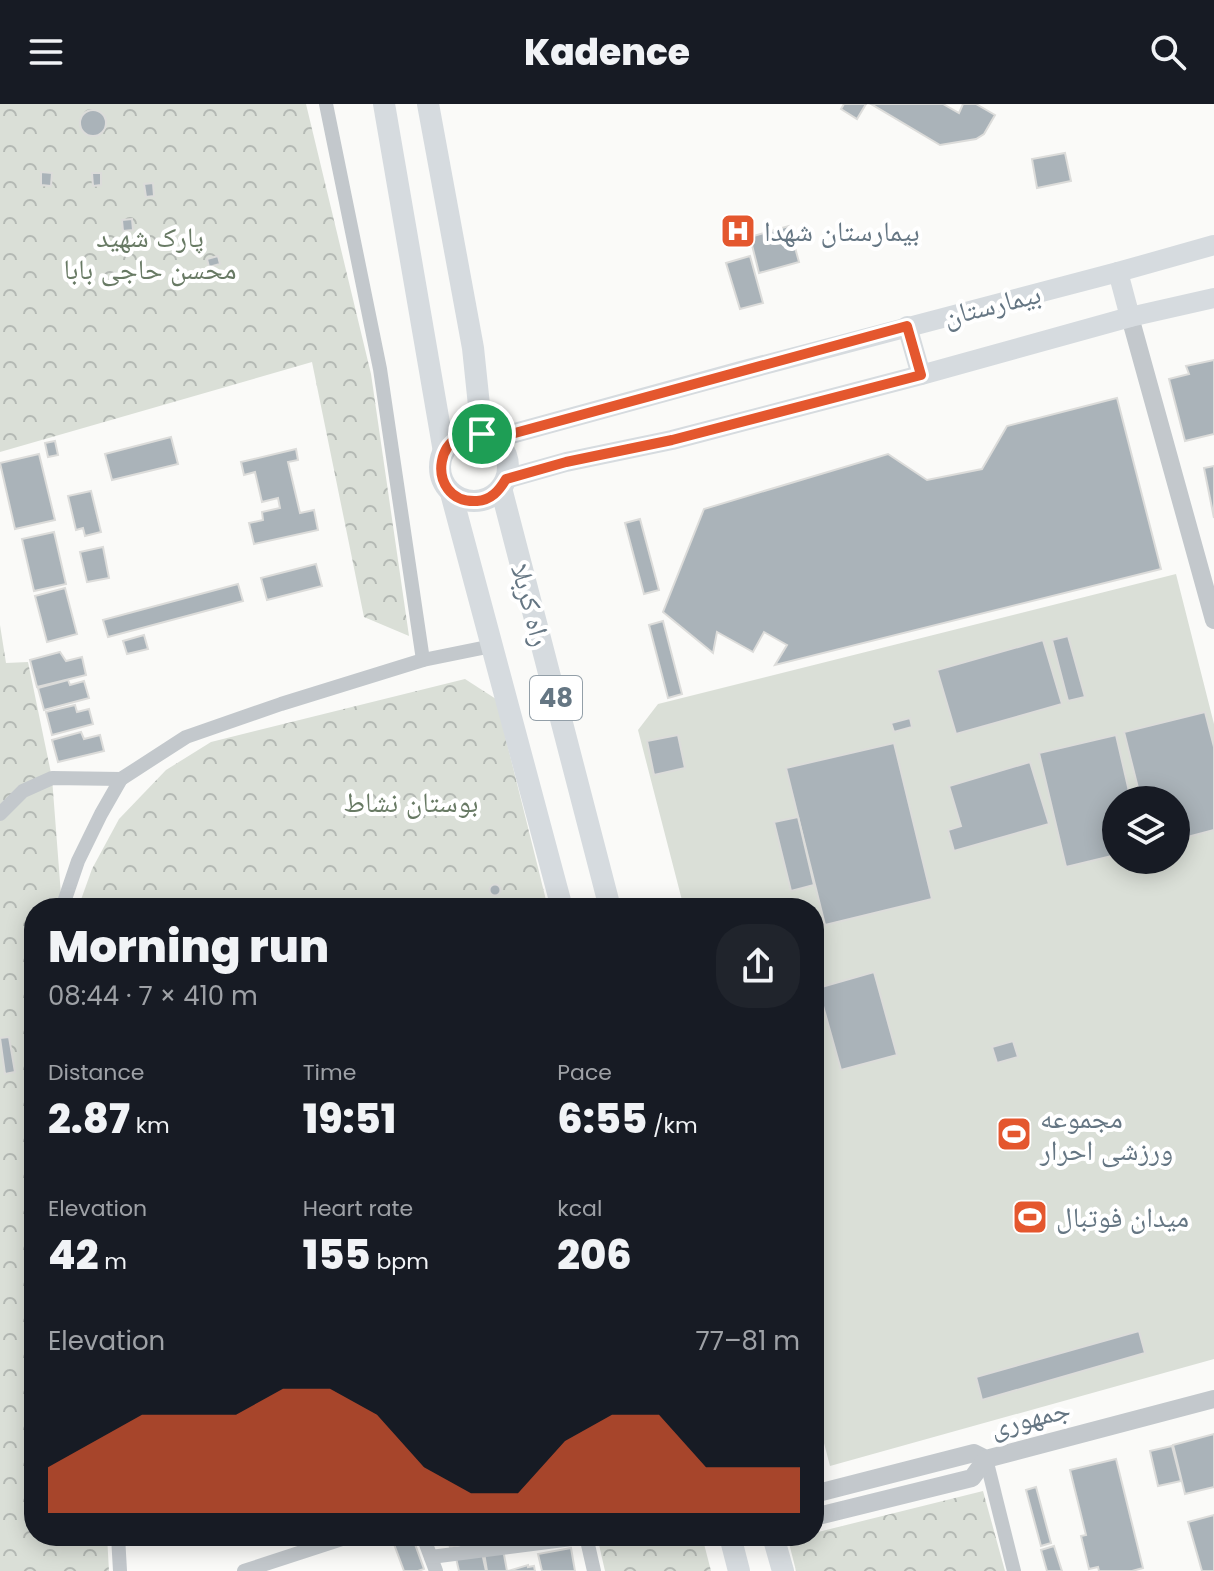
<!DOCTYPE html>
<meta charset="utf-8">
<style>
:root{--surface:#171b24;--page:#20242c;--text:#f1f3f6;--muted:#9ea1a6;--accent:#e4572e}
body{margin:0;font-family:Poppins,"Noto Naskh Arabic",sans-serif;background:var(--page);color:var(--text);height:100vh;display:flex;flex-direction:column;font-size:30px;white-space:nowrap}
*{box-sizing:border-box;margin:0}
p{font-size:26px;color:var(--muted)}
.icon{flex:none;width:44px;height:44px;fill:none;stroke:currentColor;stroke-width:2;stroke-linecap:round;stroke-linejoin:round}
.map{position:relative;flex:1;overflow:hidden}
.sheet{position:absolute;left:24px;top:794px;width:800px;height:648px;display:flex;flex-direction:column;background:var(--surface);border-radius:32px;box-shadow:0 4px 20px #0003}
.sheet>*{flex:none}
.fabs{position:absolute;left:1102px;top:682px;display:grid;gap:16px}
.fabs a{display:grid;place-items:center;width:88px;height:88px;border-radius:50%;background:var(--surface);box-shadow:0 4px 20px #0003;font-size:40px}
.pin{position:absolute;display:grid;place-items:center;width:68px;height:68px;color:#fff;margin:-34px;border:4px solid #fff;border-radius:50%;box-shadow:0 2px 8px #0007}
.round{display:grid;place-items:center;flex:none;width:84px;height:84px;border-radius:32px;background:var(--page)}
.head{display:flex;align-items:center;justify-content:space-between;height:136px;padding:0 24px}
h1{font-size:44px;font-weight:800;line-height:60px}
.stats{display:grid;grid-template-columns:repeat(3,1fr);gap:12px;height:136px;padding:8px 24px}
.stats div{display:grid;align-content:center}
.stats b{font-size:40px;font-weight:800}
.stats small{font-size:22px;font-weight:400}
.stats p{font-size:22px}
.chart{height:224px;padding:16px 24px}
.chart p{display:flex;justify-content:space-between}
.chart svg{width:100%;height:144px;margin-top:8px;fill:var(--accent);opacity:.7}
header{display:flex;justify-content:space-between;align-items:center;height:104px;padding:0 24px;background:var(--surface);font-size:36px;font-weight:800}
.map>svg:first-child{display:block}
.park{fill:url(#park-crowns)}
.pitch{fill:#dadfd7;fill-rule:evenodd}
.building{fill:#aab3b9;stroke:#dcdcda;stroke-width:2}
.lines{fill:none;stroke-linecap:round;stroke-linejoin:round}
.minor{stroke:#c3c8cc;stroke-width:14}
.tertiary{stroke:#c3c8cc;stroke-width:18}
.secondary{stroke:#d6dbdf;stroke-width:20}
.primary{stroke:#d6dbdf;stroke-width:22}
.route-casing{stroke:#fff;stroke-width:16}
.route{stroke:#e4572e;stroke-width:10}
.labels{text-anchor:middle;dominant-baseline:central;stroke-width:8;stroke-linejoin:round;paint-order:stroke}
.shield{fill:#fff;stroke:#939fa8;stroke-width:2}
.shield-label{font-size:26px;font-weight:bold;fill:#657683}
.poi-label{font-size:28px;fill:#657683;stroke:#fff;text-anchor:start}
.park-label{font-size:28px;fill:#687a64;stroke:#fff}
.street-label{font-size:28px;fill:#657683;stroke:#fff}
</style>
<header><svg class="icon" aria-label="menu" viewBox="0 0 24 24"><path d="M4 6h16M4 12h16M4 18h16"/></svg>Kadence<svg class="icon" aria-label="search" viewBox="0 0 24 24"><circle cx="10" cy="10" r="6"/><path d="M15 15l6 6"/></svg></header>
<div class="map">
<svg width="1214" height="1467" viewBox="0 0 1214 1467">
<defs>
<pattern id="park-crowns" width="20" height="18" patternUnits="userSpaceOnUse" patternTransform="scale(2)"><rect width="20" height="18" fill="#dadfd7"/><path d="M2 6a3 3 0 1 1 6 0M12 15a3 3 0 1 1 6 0" fill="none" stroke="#b4b9b4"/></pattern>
</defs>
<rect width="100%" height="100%" fill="#fafaf8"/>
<g class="park">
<polygon points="0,0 306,0 371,270 409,532 364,513 312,258 0,348"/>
<polygon points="0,521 6,559 28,558 52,674 62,804 34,804 34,1432 107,1432 109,1467 0,1467"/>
<polygon points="465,575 496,595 548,804 78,804 92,765 119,715 166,666 211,638"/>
<polygon points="983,1387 1005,1467 796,1467 788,1435 800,1432 814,1432 814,1429"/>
<polygon points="597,1432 702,1432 711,1467 605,1467"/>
</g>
<path class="pitch" d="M1176 470 1214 620V1255L830 1362 814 1301V804H684L638 626 658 600ZM1116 696H1176V756H1116Z"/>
<g class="building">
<polygon points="844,0 866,0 857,15 841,5"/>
<polygon points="871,0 943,0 959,9 963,0 976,0 995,11 984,30 976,35 940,41"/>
<circle cx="93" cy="19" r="13"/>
<polygon points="1065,49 1071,77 1037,84 1032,55"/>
<polygon points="41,68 52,69 51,82 41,81"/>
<polygon points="92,69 101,69 101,81 93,82"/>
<polygon points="153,79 154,92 146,93 144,80"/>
<polygon points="132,115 133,126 123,127 122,116"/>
<polygon points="789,122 799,158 759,169 750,133"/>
<polygon points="218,152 220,160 209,163 207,155"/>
<polygon points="750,152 763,199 740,205 726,159"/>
<polygon points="1214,256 1214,330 1185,337 1169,275 1189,270 1186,262"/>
<polygon points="1117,294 1161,465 775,561 787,541 764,528 753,548 717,528 713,549 663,508 704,405 888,350 927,376 982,365 1007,322"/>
<polygon points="171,333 178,360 112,376 105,350"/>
<polygon points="55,337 58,351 48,353 45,339"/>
<polygon points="296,345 298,356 288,358 300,409 314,406 318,426 254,440 249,419 263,416 262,408 280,404 278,394 262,398 255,368 244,371 241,358"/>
<polygon points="39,350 55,416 15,425 0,359"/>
<polygon points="1214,362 1214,414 1204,364"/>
<polygon points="91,387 101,428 85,432 83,424 76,426 68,392"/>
<polygon points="640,415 659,486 644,490 625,419"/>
<polygon points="54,428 66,480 34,487 22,435"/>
<polygon points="103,443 109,474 87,478 80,448"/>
<polygon points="316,460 322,482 267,496 261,474"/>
<polygon points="238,480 243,497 108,533 103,516"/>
<polygon points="65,484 77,530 47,538 35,492"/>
<polygon points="663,517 682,590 668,594 649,521"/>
<polygon points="144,531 148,545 127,550 123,537"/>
<polygon points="1068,532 1085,593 1068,597 1052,536"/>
<polygon points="1043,536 1062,600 956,630 937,566"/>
<polygon points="60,548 66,557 82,553 86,571 37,583 30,556"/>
<polygon points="68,576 70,581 84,577 89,594 44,606 38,584"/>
<polygon points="75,601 77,608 89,605 93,620 52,631 46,608"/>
<polygon points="1205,608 1214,643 1214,726 1176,736 1176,696 1141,696 1124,628"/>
<polygon points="910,614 912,623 894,628 891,619"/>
<polygon points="81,628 84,635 100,631 104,647 58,658 52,636"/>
<polygon points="678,631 685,664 654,671 647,637"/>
<polygon points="1116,631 1131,696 1116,696 1116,751 1066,763 1039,649"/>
<polygon points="894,639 932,795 825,821 786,664"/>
<polygon points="1030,658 1049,720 954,747 948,726 961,722 949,682"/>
<polygon points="798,713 814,781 791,787 774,718"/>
<circle cx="495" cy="786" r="5.5"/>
<polygon points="874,868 897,951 841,966 818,884"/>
<polygon points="9,933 15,968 5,970 0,934"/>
<polygon points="1013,937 1018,953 997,959 992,943"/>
<polygon points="1139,1227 1145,1249 982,1296 976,1273"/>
<polygon points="1214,1330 1214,1383 1185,1390 1173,1341"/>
<polygon points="1172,1342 1181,1377 1158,1382 1150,1347"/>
<polygon points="1116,1355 1143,1464 1132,1467 1099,1467 1098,1463 1089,1465 1081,1432 1086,1431 1070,1366"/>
<polygon points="1036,1383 1051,1439 1041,1442 1026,1386"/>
<polygon points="1214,1411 1214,1467 1202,1467 1188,1418"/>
<polygon points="391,1432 412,1432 424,1465 418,1467 404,1467"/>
<polygon points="446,1432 456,1432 459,1441 450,1443"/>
<polygon points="458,1432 465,1432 468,1440 461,1442"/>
<polygon points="1054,1442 1062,1467 1047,1467 1041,1446"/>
<polygon points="571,1444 575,1467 542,1467 538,1450"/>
<polygon points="503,1445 507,1467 487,1467 484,1449"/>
<polygon points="482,1449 486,1467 459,1467 456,1454"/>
<polygon points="528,1461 528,1463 534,1462 535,1467 508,1467"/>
</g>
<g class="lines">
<g class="minor">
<polyline points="326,0 380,265 423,556"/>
<polyline points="0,710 23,687 52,674 121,675 186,633 281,600 423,556 492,542"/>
<polyline points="62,804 78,757 101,710 121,675"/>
<polyline points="986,1355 1014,1467"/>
<polyline points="118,1432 120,1467"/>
<polyline points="423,1432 436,1467"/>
<polyline points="586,1432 594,1467"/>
<polyline points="431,1453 587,1433"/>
<polyline points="244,1467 351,1432"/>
</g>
<g class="tertiary">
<polyline points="1130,213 1214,516"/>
<polyline points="814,1390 974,1349 986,1355 1214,1295"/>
<polyline points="814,1413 972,1374 986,1355"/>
</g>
<g class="secondary">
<polyline points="1118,168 1130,213"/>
<polyline points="907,222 921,271"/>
<polyline points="493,335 741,267 1118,168 1214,141"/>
<polyline points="506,375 566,358 672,336 921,271 1130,213 1214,194"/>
</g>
<g class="primary">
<polyline points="384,0 444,348"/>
<polyline points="428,0 473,244 482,330"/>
<circle cx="474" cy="363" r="34"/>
<polyline points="501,384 610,804"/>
<polyline points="451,389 562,804"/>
<polyline points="730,1432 739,1467"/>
<polyline points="773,1432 783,1467"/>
</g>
</g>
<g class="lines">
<defs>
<path id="route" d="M907 222 921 271 672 336 566 358 506 375C499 387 491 396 477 397 422 400 433 309 493 335Z"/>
</defs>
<use href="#route" class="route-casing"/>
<use href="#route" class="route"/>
</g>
<defs>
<symbol id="hospital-square" viewBox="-11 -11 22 22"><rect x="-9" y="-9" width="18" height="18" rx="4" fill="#e4572e" stroke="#fff"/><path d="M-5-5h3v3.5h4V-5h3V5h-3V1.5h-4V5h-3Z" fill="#fff"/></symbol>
<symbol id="stadium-square" viewBox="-11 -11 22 22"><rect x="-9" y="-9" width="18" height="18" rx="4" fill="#e4572e" stroke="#fff"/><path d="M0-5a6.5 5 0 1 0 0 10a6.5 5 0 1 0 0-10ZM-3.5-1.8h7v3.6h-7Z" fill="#fff"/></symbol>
</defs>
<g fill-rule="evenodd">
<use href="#hospital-square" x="718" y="107" width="40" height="40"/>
<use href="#stadium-square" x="994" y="1010" width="40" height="40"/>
<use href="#stadium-square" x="1010" y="1093" width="40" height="40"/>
</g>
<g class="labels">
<rect class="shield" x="530" y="572" width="52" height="44" rx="6"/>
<g class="shield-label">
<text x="556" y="594">48</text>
</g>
<g class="poi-label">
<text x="764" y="127">بیمارستان شهدا</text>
<text x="1040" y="1014">مجموعه<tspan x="1040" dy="32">ورزشی احرار</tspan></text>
<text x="1056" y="1113">میدان فوتبال</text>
</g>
<g class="park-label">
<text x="150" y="133">پارک شهید<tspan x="150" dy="32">محسن حاجی بابا</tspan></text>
<text x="411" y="698">بوستان نشاط</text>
</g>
<g class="street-label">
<text transform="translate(992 201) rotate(-14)">بیمارستان</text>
<text transform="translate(531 501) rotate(75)">راه کربلا</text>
<text transform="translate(1030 1314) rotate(-14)">جمهوری</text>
</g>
</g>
</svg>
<div class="fabs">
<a><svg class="icon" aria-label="layers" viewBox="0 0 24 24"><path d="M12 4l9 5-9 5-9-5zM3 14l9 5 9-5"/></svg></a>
</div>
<div class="pin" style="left:482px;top:330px;background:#1e9e55"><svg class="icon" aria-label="arrive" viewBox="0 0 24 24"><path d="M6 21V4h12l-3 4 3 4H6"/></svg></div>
<section class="sheet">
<div class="head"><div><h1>Morning run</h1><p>08:44 · 7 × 410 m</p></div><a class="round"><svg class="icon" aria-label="share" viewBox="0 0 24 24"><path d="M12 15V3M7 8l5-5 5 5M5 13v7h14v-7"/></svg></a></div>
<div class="stats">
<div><p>Distance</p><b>2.87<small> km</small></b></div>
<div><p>Time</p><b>19:51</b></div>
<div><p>Pace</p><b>6:55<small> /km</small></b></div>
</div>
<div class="stats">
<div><p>Elevation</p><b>42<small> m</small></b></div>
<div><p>Heart rate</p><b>155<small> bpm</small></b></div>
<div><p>kcal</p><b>206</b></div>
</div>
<div class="chart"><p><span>Elevation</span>77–81 m</p>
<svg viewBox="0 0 160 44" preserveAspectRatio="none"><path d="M0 44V30L10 22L20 14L30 14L40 14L50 6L60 6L70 14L80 30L90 38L100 38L110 22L120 14L130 14L140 30L150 30L160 30V44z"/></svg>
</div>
</section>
</div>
